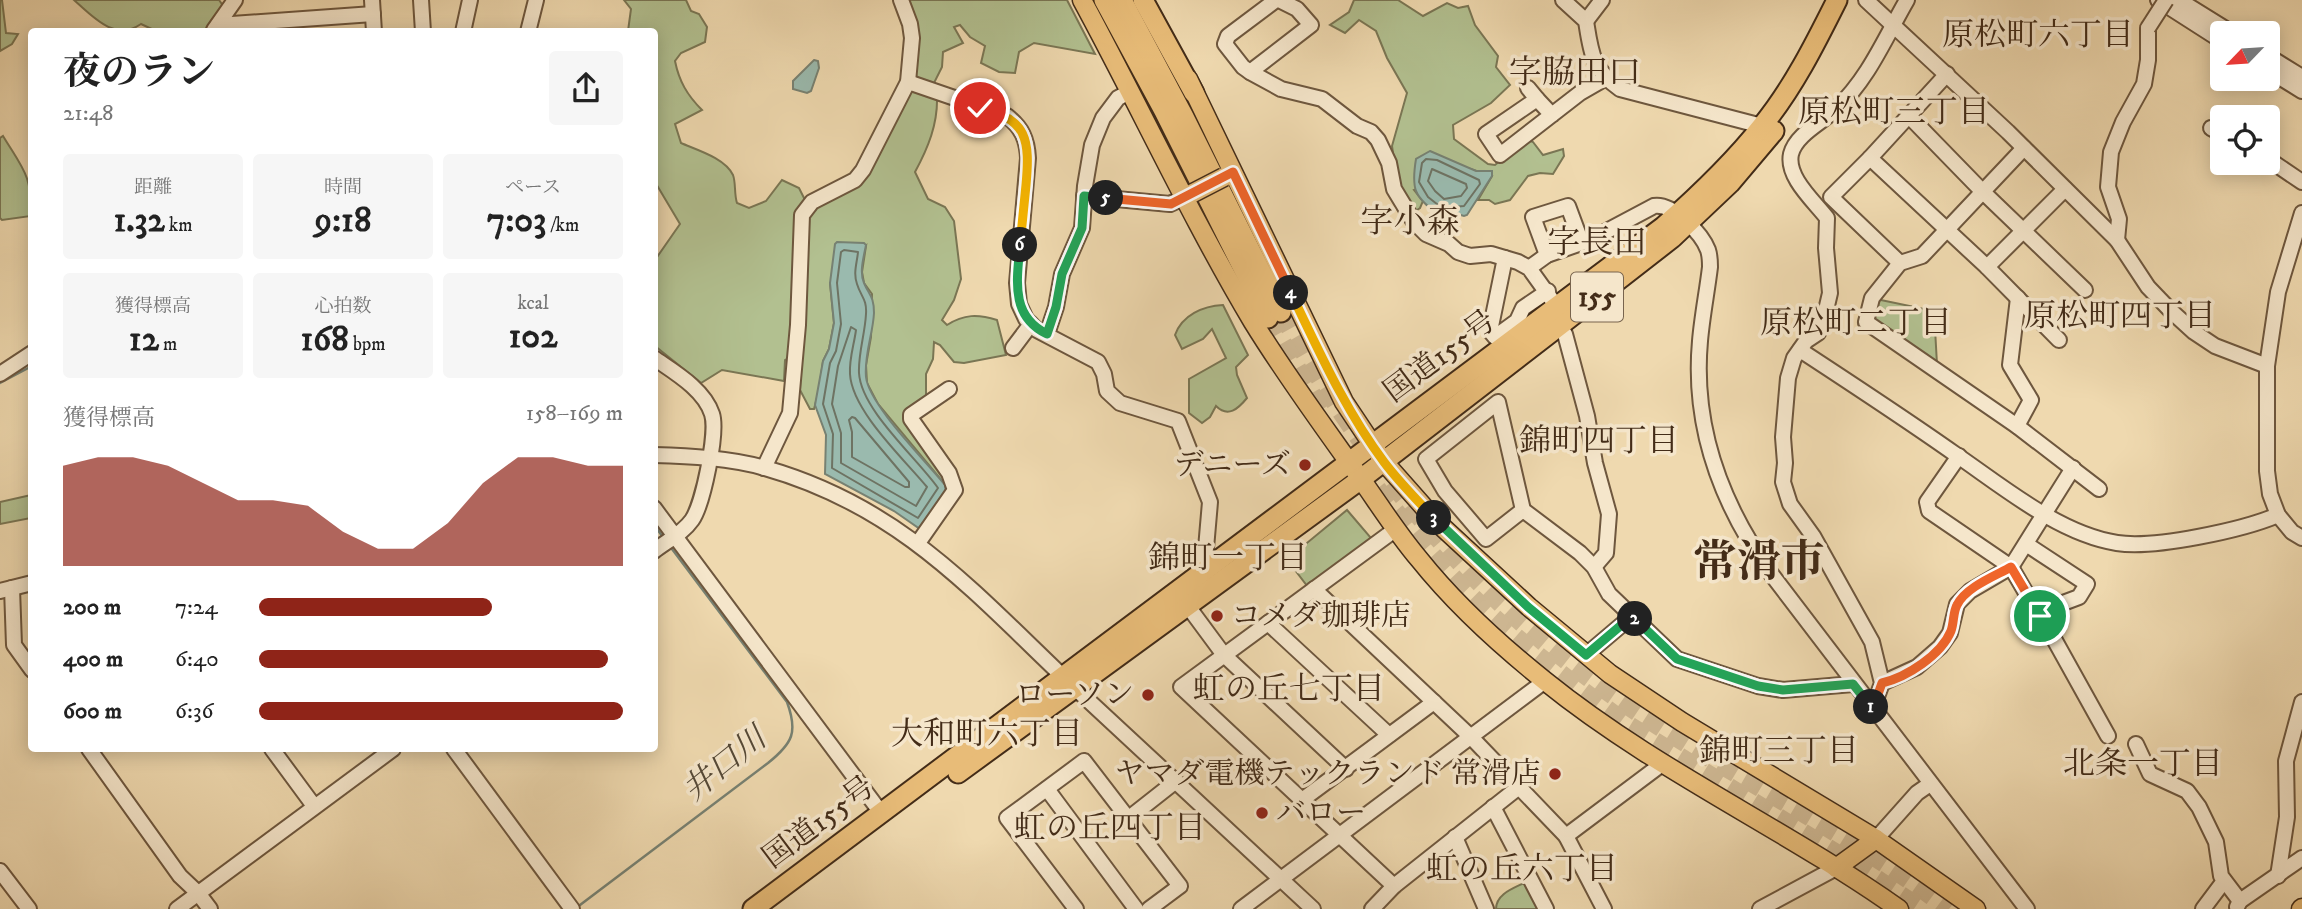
<!DOCTYPE html>
<html lang="ja">
<meta charset="utf-8">
<style>
:root{--surface:#fff;--page:#f6f6f6;--text:#222;--muted:#767676;--accent:#8f2418}
body{margin:0;font-family:"IM FELL DW Pica","Noto Serif JP",serif;background:var(--page);color:var(--text);height:100vh;display:flex;flex-direction:column;font-size:26px;white-space:nowrap}
*{box-sizing:border-box;margin:0}
p{font-size:23px;color:var(--muted)}
.icon{flex:none;width:38px;height:38px;fill:none;stroke:currentColor;stroke-width:2;stroke-linecap:round;stroke-linejoin:round}
.map{position:relative;flex:1;overflow:hidden}
.panel{position:absolute;left:28px;top:28px;width:630px;height:724px;display:flex;flex-direction:column;background:var(--surface);border-radius:7px;box-shadow:0 4px 18px #0003}
.panel>*{flex:none}
.needle{width:46px;rotate:245deg}
.buttons{position:absolute;left:2210px;top:21px;display:grid;gap:14px}
.buttons a{display:grid;place-items:center;width:70px;height:70px;border-radius:7px;background:var(--surface);box-shadow:0 4px 18px #0003;font-size:35px}
.pin{position:absolute;display:grid;place-items:center;width:60px;height:60px;color:#fff;margin:-30px;border:4px solid #fff;border-radius:50%;box-shadow:0 2px 7px #0007}
.km{position:absolute;width:35px;height:35px;margin:-18px;border-radius:50%;background:#222;color:#fff;font-size:19px;line-height:35px;text-align:center}
.round{display:grid;place-items:center;flex:none;width:74px;height:74px;border-radius:7px;background:var(--page)}
.overview{display:flex;align-items:center;justify-content:space-between;height:119px;padding:0 35px}
h1{font-size:38px;font-weight:700;line-height:52px}
.metrics{display:grid;grid-template-columns:repeat(3,1fr);gap:10px;height:119px;padding:7px 35px}
.metrics div{display:grid;align-content:center;border-radius:7px;background:var(--page);text-align:center}
.metrics b{font-size:35px;font-weight:700}
.metrics small{font-size:19px;font-weight:400}
.metrics p{font-size:19px}
.chart{height:196px;padding:14px 35px}
.chart p{display:flex;justify-content:space-between}
.chart svg{width:100%;height:126px;margin-top:7px;fill:var(--accent);opacity:.7}
ul{padding:0 35px;list-style:none;font-size:23px}
li{display:grid;grid-template-columns:112px 84px 1fr;align-items:center;height:52px}
li i{height:18px;border-radius:9px;background:var(--accent)}
.map>svg:first-child{display:block}
.green{fill:#b2c090;stroke:#7a7654;stroke-width:2}
.water{fill:#9abaae;stroke:#778172;stroke-width:2}
.lines{fill:none;stroke-linecap:round;stroke-linejoin:round}
.shore{stroke:#6e7363;stroke-width:2}
.stream{stroke:#778172;stroke-width:2.5}
.highway-tunnel{stroke:#cdb691;stroke-width:19;stroke-dasharray:19 10;stroke-linecap:butt}
.minor-casing{stroke:#6e573e;stroke-width:18}
.major-casing{stroke:#432c18;stroke-width:21}
.highway-casing{stroke:#432c18;stroke-width:23}
.minor{stroke:#f5e6cb;stroke-width:14}
.major{stroke:#e8bc78;stroke-width:18}
.highway{stroke:#e8bc78;stroke-width:19}
.minor-bridge-casing{stroke:#6e573e;stroke-width:18;stroke-linecap:butt}
.major-bridge-casing{stroke:#432c18;stroke-width:21;stroke-linecap:butt}
.minor-bridge{stroke:#f5e6cb;stroke-width:14}
.major-bridge{stroke:#e8bc78;stroke-width:18}
.split-1-casing{stroke:#fff;stroke-width:14}
.split-2-casing{stroke:#fff;stroke-width:14}
.split-3-casing{stroke:#fff;stroke-width:14}
.split-4-casing{stroke:#fff;stroke-width:14}
.split-5-casing{stroke:#fff;stroke-width:14}
.split-6-casing{stroke:#fff;stroke-width:14}
.split-7-casing{stroke:#fff;stroke-width:14}
.split-1{stroke:#f0652b;stroke-width:9}
.split-2{stroke:#22a559;stroke-width:9}
.split-3{stroke:#22a559;stroke-width:9}
.split-4{stroke:#f5b400;stroke-width:9}
.split-5{stroke:#f0652b;stroke-width:9}
.split-6{stroke:#22a559;stroke-width:9}
.split-7{stroke:#f5b400;stroke-width:9}
.poi-dot{fill:#8f2418;stroke:#f5e6cb;stroke-width:2.5}
.labels{text-anchor:middle;dominant-baseline:central;stroke-width:7;stroke-linejoin:round;paint-order:stroke}
.shield{fill:#f5e6cb;stroke:#78644e;stroke-width:2}
.shield-label{font-size:28px;font-weight:bold;fill:#432c18}
.street-label{font-size:30px;fill:#432c18;stroke:#f5e6cb}
.poi-label{font-size:30px;fill:#432c18;stroke:#f5e6cb;text-anchor:end}
.neighbourhood-label{font-size:32px;fill:#432c18;stroke:#f5e6cb}
.water-label{font-size:32px;font-style:italic;fill:#544836;stroke:#f5e6cb}
.quarter-label{font-size:33px;fill:#432c18;stroke:#f5e6cb}
.town-label{font-size:44px;font-weight:bold;fill:#432c18;stroke:#f5e6cb}
</style>
<div class="map">
<svg width="2302" height="909" viewBox="0 0 2302 909">
<rect width="100%" height="100%" fill="#efd9af"/>
<filter id="stains"><feTurbulence type="fractalNoise" baseFrequency=".00286" numOctaves="4"/><feColorMatrix values="0 0 0 0 .2 0 0 0 0 .09 0 0 0 0 .02 0 0 0 .5 -.17"/></filter>
<radialGradient id="worn" r=".72"><stop offset=".6" stop-color="#630" stop-opacity="0"/><stop offset="1" stop-color="#630" stop-opacity=".3"/></radialGradient>
<g class="green">
<polygon points="0,0 2,0 6,33 18,34 12,44 0,51"/>
<path d="M74 0H219L224 7 204 31H156L141 24C115 42 93 17 74 0Z"/>
<path d="M624 0H686L691 11 699 14 707 27 705 42 681 53 675 61C679 81 687 95 702 110L675 124 681 143C697 150 725 158 733 175 736 183 734 194 737 203L749 208 766 201 782 180 799 188 806 202 792 356 785 360 784 381 722 370 701 383 655 346V260L680 224 655 182 654 32 628 31 631 9Z"/>
<polygon points="905,0 1067,0 1095,54 1034,43 1019,52 1015,73 999,72 981,63 985,46 970,37 960,25 954,27 963,43 943,52 942,67 932,87 912,78"/>
<polygon points="1354,0 1398,0 1423,16 1447,3 1458,8 1468,6 1475,25 1498,56 1496,67 1510,85 1491,103 1453,125 1454,139 1488,164 1495,165 1526,139 1533,142 1543,155 1563,149 1564,156 1553,174 1540,173 1528,176 1510,200 1495,204 1489,200 1478,200 1492,176 1468,168 1414,190 1423,201 1420,208 1414,212 1398,189 1392,146 1407,93 1387,58 1376,31 1359,20 1345,33 1330,25 1349,12"/>
<path d="M909 87 937 96C938 124 928 148 915 172L928 199 945 207 954 221 961 279 954 300 942 320 947 325C964 314 978 314 997 320L1006 355 964 363 954 362 940 345 934 342 933 359 926 374V398L906 416 950 484 946 492 943 482 878 404 867 383 866 365 871 337 872 294 864 283 862 272 866 246 830 283 834 323 829 349 823 361 819 390 814 409H810L800 390 805 219 813 205 843 190Z"/>
<path d="M3 136C23 169 32 175 31 216L2 220 0 218V138Z"/>
<polygon points="1876,299 1934,311 1937,364 1870,321"/>
<path d="M1223 305 1248 355 1236 367 1237 375 1247 398C1238 409 1228 418 1216 406L1210 417 1202 423 1189 413V379L1226 358 1212 329 1203 339 1182 349 1175 335C1182 315 1203 306 1223 305Z"/>
<polygon points="31,495 31,518 0,524 0,502"/>
<polygon points="1347,510 1371,538 1308,587 1282,553 1307,543"/>
<path d="M1528 881 1543 909H1496C1496 893 1515 888 1528 881Z"/>
</g>
<g class="water">
<polygon points="814,60 818,61 819,68 811,91 807,93 793,89 793,81"/>
<path d="M1430 151 1476 171H1492V176L1467 215 1464 216 1454 213 1439 215C1414 197 1411 189 1416 159Z"/>
<path d="M837 242 864 243 866 245C864 256 859 272 864 283 869 295 874 296 874 313 873 334 864 355 866 377 869 405 926 461 945 485L946 492 920 529 894 511 825 474 826 435 815 405 823 361 829 349 834 323 830 283 835 244Z"/>
</g>
<g class="lines">
<g class="shore">
<polygon points="1426,159 1437,160 1479,180 1480,184 1464,206 1442,208 1428,197 1419,182 1422,163"/>
<polygon points="1432,169 1466,184 1467,188 1461,196 1444,199 1435,191 1428,181"/>
<path d="M844 250 858 252C857 263 853 273 857 284 861 297 867 299 866 314 865 334 858 354 859 373 861 410 917 458 938 488L918 518 832 468 833 434 823 404 830 363 836 351 841 324 837 283 841 252Z"/>
<path d="M851 327 856 330C854 345 849 359 850 374 852 411 904 459 927 487L916 506 841 463V433L832 404 838 366Z"/>
<polygon points="852,417 855,418 909,482 909,487 905,487 852,457 852,432 849,420"/>
</g>
<g class="stream">
<polyline points="0,383 32,366"/>
<polyline points="654,525 663,537"/>
<path d="M580 905 768 763C793 743 798 732 787 702L669 545"/>
</g>
<g class="highway-tunnel">
<path d="M1281 312C1369 471 1476 602 1627 705 1732 777 1848 831 1949 909"/>
<polyline points="1268,318 1323,414"/>
<path d="M1377 489C1415 536 1455 584 1501 624 1541 660 1585 693 1628 725L1860 868 1921 909"/>
</g>
<defs>
<g id="minor">
<polyline points="372,0 374,32"/>
<polyline points="421,0 423,32"/>
<polyline points="1276,0 1228,36 1225,44 1243,67 1250,72 1281,89 1322,99 1357,126 1371,132 1378,140 1389,163 1394,189 1414,222 1426,234 1449,244 1458,252 1470,256 1491,254 1518,262 1529,268 1552,300"/>
<path d="M1563 0 1586 21C1591 53 1592 69 1620 89L1762 126"/>
<polyline points="1866,0 2008,132 2117,240 2148,287 2171,311 2194,332 2215,346 2267,366"/>
<polyline points="2158,0 2222,41"/>
<polyline points="2179,0 2232,33"/>
<polyline points="1586,21 1602,0"/>
<polyline points="218,25 373,14"/>
<polyline points="214,30 235,0"/>
<polyline points="463,32 470,0"/>
<polyline points="528,32 536,0"/>
<polyline points="2268,56 2302,77"/>
<polyline points="2268,70 2302,91"/>
<polyline points="1250,72 1311,25 1297,9 1279,0"/>
<polyline points="1947,74 1870,158 1987,267 2059,340"/>
<path d="M908 82 1007 116C1022 128 1027 139 1028 158L1017 283 1019 304 1026 319 1037 330 1098 362 1104 374 1107 391 1120 403 1178 421 1210 502 1205 560 1207 570"/>
<polyline points="1528,88 1537,99"/>
<polyline points="1552,115 1537,99 1486,134 1500,155 1580,93 1606,78"/>
<polyline points="1908,115 1982,191 2085,290"/>
<polyline points="2211,128 2222,134"/>
<polyline points="2024,148 1922,256 1900,263 1872,298 1866,322 2017,426 2099,489"/>
<polyline points="1870,158 1831,197 1900,263"/>
<polyline points="2268,159 2302,182"/>
<polyline points="1084,196 1170,204 1185,197"/>
<polyline points="2302,213 2278,292 2267,366 2267,471 2270,494 2278,515 2292,532 2302,538"/>
<polyline points="2117,240 2119,219 2108,187 2111,152 2123,122 2144,84 2148,60 2148,28"/>
<polyline points="1547,255 1533,217 1568,206 1581,241"/>
<polyline points="1505,258 1490,331 1495,337 1517,321 1523,308 1548,291"/>
<polyline points="1987,267 2065,189"/>
<path d="M1529 268 1547 255 1590 240 1654 206C1673 203 1702 234 1708 250 1710 256 1710 261 1710 267 1707 292 1702 317 1700 341 1692 429 1722 506 1772 575L2027 909"/>
<polyline points="1047,334 1056,307 1062,274 1082,228 1085,186 1092,145 1103,118 1118,98 1131,91"/>
<polyline points="1565,334 1587,416 1595,463 1609,514 1606,553 1594,567"/>
<polyline points="1013,348 1031,324"/>
<path d="M1800 350C1852 384 1904 418 1955 454 2002 486 2059 534 2117 543 2154 549 2243 530 2278 515"/>
<path d="M654 358C674 372 704 389 712 414 718 432 703 504 692 520 683 533 667 541 654 551"/>
<polyline points="0,374 32,353"/>
<polyline points="2017,426 2031,400 2010,365 2018,298"/>
<path d="M654 455C690 456 730 458 765 468 903 507 976 595 1076 689 1155 762 1234 835 1313 909"/>
<polyline points="1959,456 1927,502 1929,511 2011,567 2036,610 2039,612 2079,597 2087,584 2026,544"/>
<polyline points="764,468 790,413 798,325 802,215 812,202 855,180 863,170 908,82 912,38 910,24 901,0"/>
<polyline points="654,508 882,814"/>
<polyline points="1523,510 1486,539 1445,491 1426,459 1498,402 1523,510 1580,553 1594,567 1609,594 1677,659 1758,686 1783,690 1853,684"/>
<polyline points="918,543 955,490 949,473 911,419 911,415 949,389"/>
<polyline points="12,588 14,645 32,670"/>
<polyline points="1314,589 1471,737 1566,836 1604,909"/>
<polyline points="0,591 32,583"/>
<polyline points="1187,605 1224,655 1346,769"/>
<polyline points="2039,612 2108,736"/>
<polyline points="1268,623 1389,735"/>
<polyline points="1586,655 1632,616"/>
<polyline points="1882,683 1917,667 1940,647 1950,633 1957,604 1970,591 2011,567 2073,468"/>
<path d="M1873 708 1882 683 1872 642 1813 536 1790 504 1783 482 1785 463 1783 437 1788 378 1794 358 1806 341 1818 333 1823 323 1830 293 1826 248 1827 218C1814 201 1786 177 1791 154 1796 134 1823 122 1836 109 1869 78 1885 38 1907 0"/>
<polyline points="2136,744 2150,774 2187,791 2199,807 2216,842 2221,876 2240,901"/>
<polyline points="89,749 180,876 198,893 210,909"/>
<polyline points="272,749 314,806"/>
<polyline points="454,749 572,909"/>
<polyline points="1047,789 1136,909"/>
<polyline points="1302,800 1434,702"/>
<polyline points="1493,807 1546,909"/>
<polyline points="1129,818 1176,781"/>
<polyline points="1566,836 1662,764"/>
<polyline points="1455,837 1486,909"/>
<polyline points="1876,839 1917,793 1930,784"/>
<polyline points="0,871 29,909"/>
<polyline points="2278,876 2287,817 2286,761 2302,702"/>
<polyline points="1394,886 1181,687 1396,529"/>
<polyline points="2237,907 2240,901 2302,858"/>
<polyline points="177,909 393,749"/>
<polyline points="1076,909 1007,818 1084,761 1180,886 1149,909"/>
<polyline points="1241,909 1545,681"/>
<polyline points="1372,909 1394,886 1519,787"/>
<polyline points="1760,909 1836,868"/>
<polyline points="2203,909 2224,881"/>
</g>
<g id="major">
<path d="M1082 0C1140 107 1191 218 1253 322 1285 374 1321 423 1356 472 1377 501 1396 532 1419 559 1455 604 1500 645 1545 681 1655 770 1784 828 1899 909"/>
<polyline points="1188,79 1344,402 1384,462 1438,523 1529,607 1610,674 1682,722 1876,839 1976,909"/>
<polyline points="1836,868 1876,839"/>
<polyline points="2301,909 2302,908"/>
</g>
<g id="highway">
<polyline points="1104,0 1164,111 1268,318"/>
<polyline points="1122,0 1184,117 1281,312"/>
<polyline points="1143,0 1194,93"/>
<polyline points="958,773 1361,479 1550,333 1672,238 1730,183 1774,131"/>
<path d="M753 909 1663 227C1698 196 1733 163 1762 126 1793 88 1815 44 1837 0"/>
</g>
</defs>
<use href="#minor" class="minor-casing"/>
<use href="#major" class="major-casing"/>
<use href="#highway" class="highway-casing"/>
<use href="#minor" class="minor"/>
<use href="#major" class="major"/>
<use href="#highway" class="highway"/>
<defs>
<polyline id="minor-bridge" points="2148,28 2166,0"/>
<polyline id="major-bridge" points="1193,193 1224,177"/>
</defs>
<use href="#minor-bridge" class="minor-bridge-casing"/>
<use href="#major-bridge" class="major-bridge-casing"/>
<use href="#minor-bridge" class="minor-bridge"/>
<use href="#major-bridge" class="major-bridge"/>
</g>
<g class="lines">
<defs>
<path id="split-1" d="M1871 707 1873 708 1882 683C1907 677 1941 655 1951 631 1954 623 1953 612 1957 605 1966 587 1995 576 2011 567L2040 616"/>
<polyline id="split-2" points="1635,619 1677,659 1758,686 1783,690 1853,684 1871,707"/>
<polyline id="split-3" points="1434,518 1528,607 1586,655 1632,616 1635,619"/>
<path id="split-4" d="M1291 293C1319 351 1345 410 1384 462 1399 482 1417 500 1434 518"/>
<polyline id="split-5" points="1106,198 1171,204 1233,172 1291,293"/>
<path id="split-6" d="M1020 245C1017 280 1010 316 1047 334L1056 307 1062 274 1082 228 1084 196 1106 198"/>
<path id="split-7" d="M980 108C1028 118 1030 141 1026 185 1024 205 1022 225 1020 245"/>
</defs>
<use href="#split-1" class="split-1-casing"/>
<use href="#split-2" class="split-2-casing"/>
<use href="#split-3" class="split-3-casing"/>
<use href="#split-4" class="split-4-casing"/>
<use href="#split-5" class="split-5-casing"/>
<use href="#split-6" class="split-6-casing"/>
<use href="#split-7" class="split-7-casing"/>
<use href="#split-1" class="split-1"/>
<use href="#split-2" class="split-2"/>
<use href="#split-3" class="split-3"/>
<use href="#split-4" class="split-4"/>
<use href="#split-5" class="split-5"/>
<use href="#split-6" class="split-6"/>
<use href="#split-7" class="split-7"/>
</g>
<g class="poi-dot">
<circle cx="1305" cy="465" r="7"/>
<circle cx="1217" cy="616" r="7"/>
<circle cx="1148" cy="695" r="7"/>
<circle cx="1555" cy="774" r="7"/>
<circle cx="1262" cy="813" r="7"/>
</g>
<g class="labels">
<rect class="shield" x="1571" y="272.5" width="52" height="49" rx="5"/>
<g class="shield-label">
<text x="1597" y="297">155</text>
</g>
<g class="street-label">
<text transform="translate(1440 357) rotate(-37)">国道155号</text>
<text transform="translate(819 823) rotate(-37)">国道155号</text>
</g>
<g class="poi-label">
<text x="1291" y="465">デニーズ</text>
<text x="1231" y="616" text-anchor="start">コメダ珈琲店</text>
<text x="1134" y="695">ローソン</text>
<text x="1541" y="774">ヤマダ電機テックランド 常滑店</text>
<text x="1276" y="813" text-anchor="start">バロー</text>
</g>
<g class="neighbourhood-label">
<text x="2038" y="36">原松町六丁目</text>
<text x="1894" y="113">原松町三丁目</text>
<text x="2120" y="317">原松町四丁目</text>
<text x="1856" y="324">原松町二丁目</text>
<text x="1599" y="442">錦町四丁目</text>
<text x="1228" y="559">錦町一丁目</text>
<text x="1289" y="690">虹の丘七丁目</text>
<text x="987" y="735">大和町六丁目</text>
<text x="1779" y="752">錦町三丁目</text>
<text x="2143" y="765">北条一丁目</text>
<text x="1110" y="829">虹の丘四丁目</text>
<text x="1522" y="870">虹の丘六丁目</text>
</g>
<g class="water-label">
<text transform="translate(725 765) rotate(-39)">井口川</text>
</g>
<g class="quarter-label">
<text x="1575" y="73">字脇田口</text>
<text x="1410" y="222">字小森</text>
<text x="1597" y="243">字長田</text>
</g>
<g class="town-label">
<text x="1759" y="563">常滑市</text>
</g>
</g>
<rect width="100%" height="100%" filter="url(#stains)"/>
<rect width="100%" height="100%" fill="url(#worn)"/>
</svg>
<div class="buttons">
<a><svg class="needle" viewBox="-14 -14 28 28"><path d="M0-13l5 13h-10z" fill="#e53935"/><path d="M0 13l5-13h-10z" fill="#767676"/></svg></a>
<a><svg class="icon" aria-label="locate" viewBox="0 0 24 24"><circle cx="12" cy="12" r="6"/><path d="M12 2v4M12 18v4M2 12h4M18 12h4"/></svg></a>
</div>
<div class="pin" style="left:2040px;top:616px;background:#1e9e55"><svg class="icon" aria-label="arrive" viewBox="0 0 24 24"><path d="M6 21V4h12l-3 4 3 4H6"/></svg></div>
<div class="pin" style="left:980px;top:108px;background:#d93025"><svg class="icon" aria-label="check" viewBox="0 0 24 24"><path d="M5 12l5 5 9-10"/></svg></div>
<b class="km" style="left:1871px;top:707px">1</b>
<b class="km" style="left:1635px;top:619px">2</b>
<b class="km" style="left:1434px;top:518px">3</b>
<b class="km" style="left:1291px;top:293px">4</b>
<b class="km" style="left:1106px;top:198px">5</b>
<b class="km" style="left:1020px;top:245px">6</b>
<section class="panel">
<div class="overview"><div><h1>夜のラン</h1><p>21:48</p></div><a class="round"><svg class="icon" aria-label="share" viewBox="0 0 24 24"><path d="M12 15V3M7 8l5-5 5 5M5 13v7h14v-7"/></svg></a></div>
<div class="metrics">
<div><p>距離</p><b>1.32<small> km</small></b></div>
<div><p>時間</p><b>9:18</b></div>
<div><p>ペース</p><b>7:03<small> /km</small></b></div>
</div>
<div class="metrics">
<div><p>獲得標高</p><b>12<small> m</small></b></div>
<div><p>心拍数</p><b>168<small> bpm</small></b></div>
<div><p>kcal</p><b>102</b></div>
</div>
<div class="chart"><p><span>獲得標高</span>158–169 m</p>
<svg viewBox="0 0 160 44" preserveAspectRatio="none"><path d="M0 44V9L10 6L20 6L30 9L40 15L50 21L60 21L70 23L80 32L90 38L100 38L110 29L120 15L130 6L140 6L150 9L160 9V44z"/></svg>
</div>
<ul>
<li><b>200 m</b>7:24<i style="width:64%"></i></li>
<li><b>400 m</b>6:40<i style="width:96%"></i></li>
<li><b>600 m</b>6:36<i style="width:100%"></i></li>
</ul>
</section>
</div>
